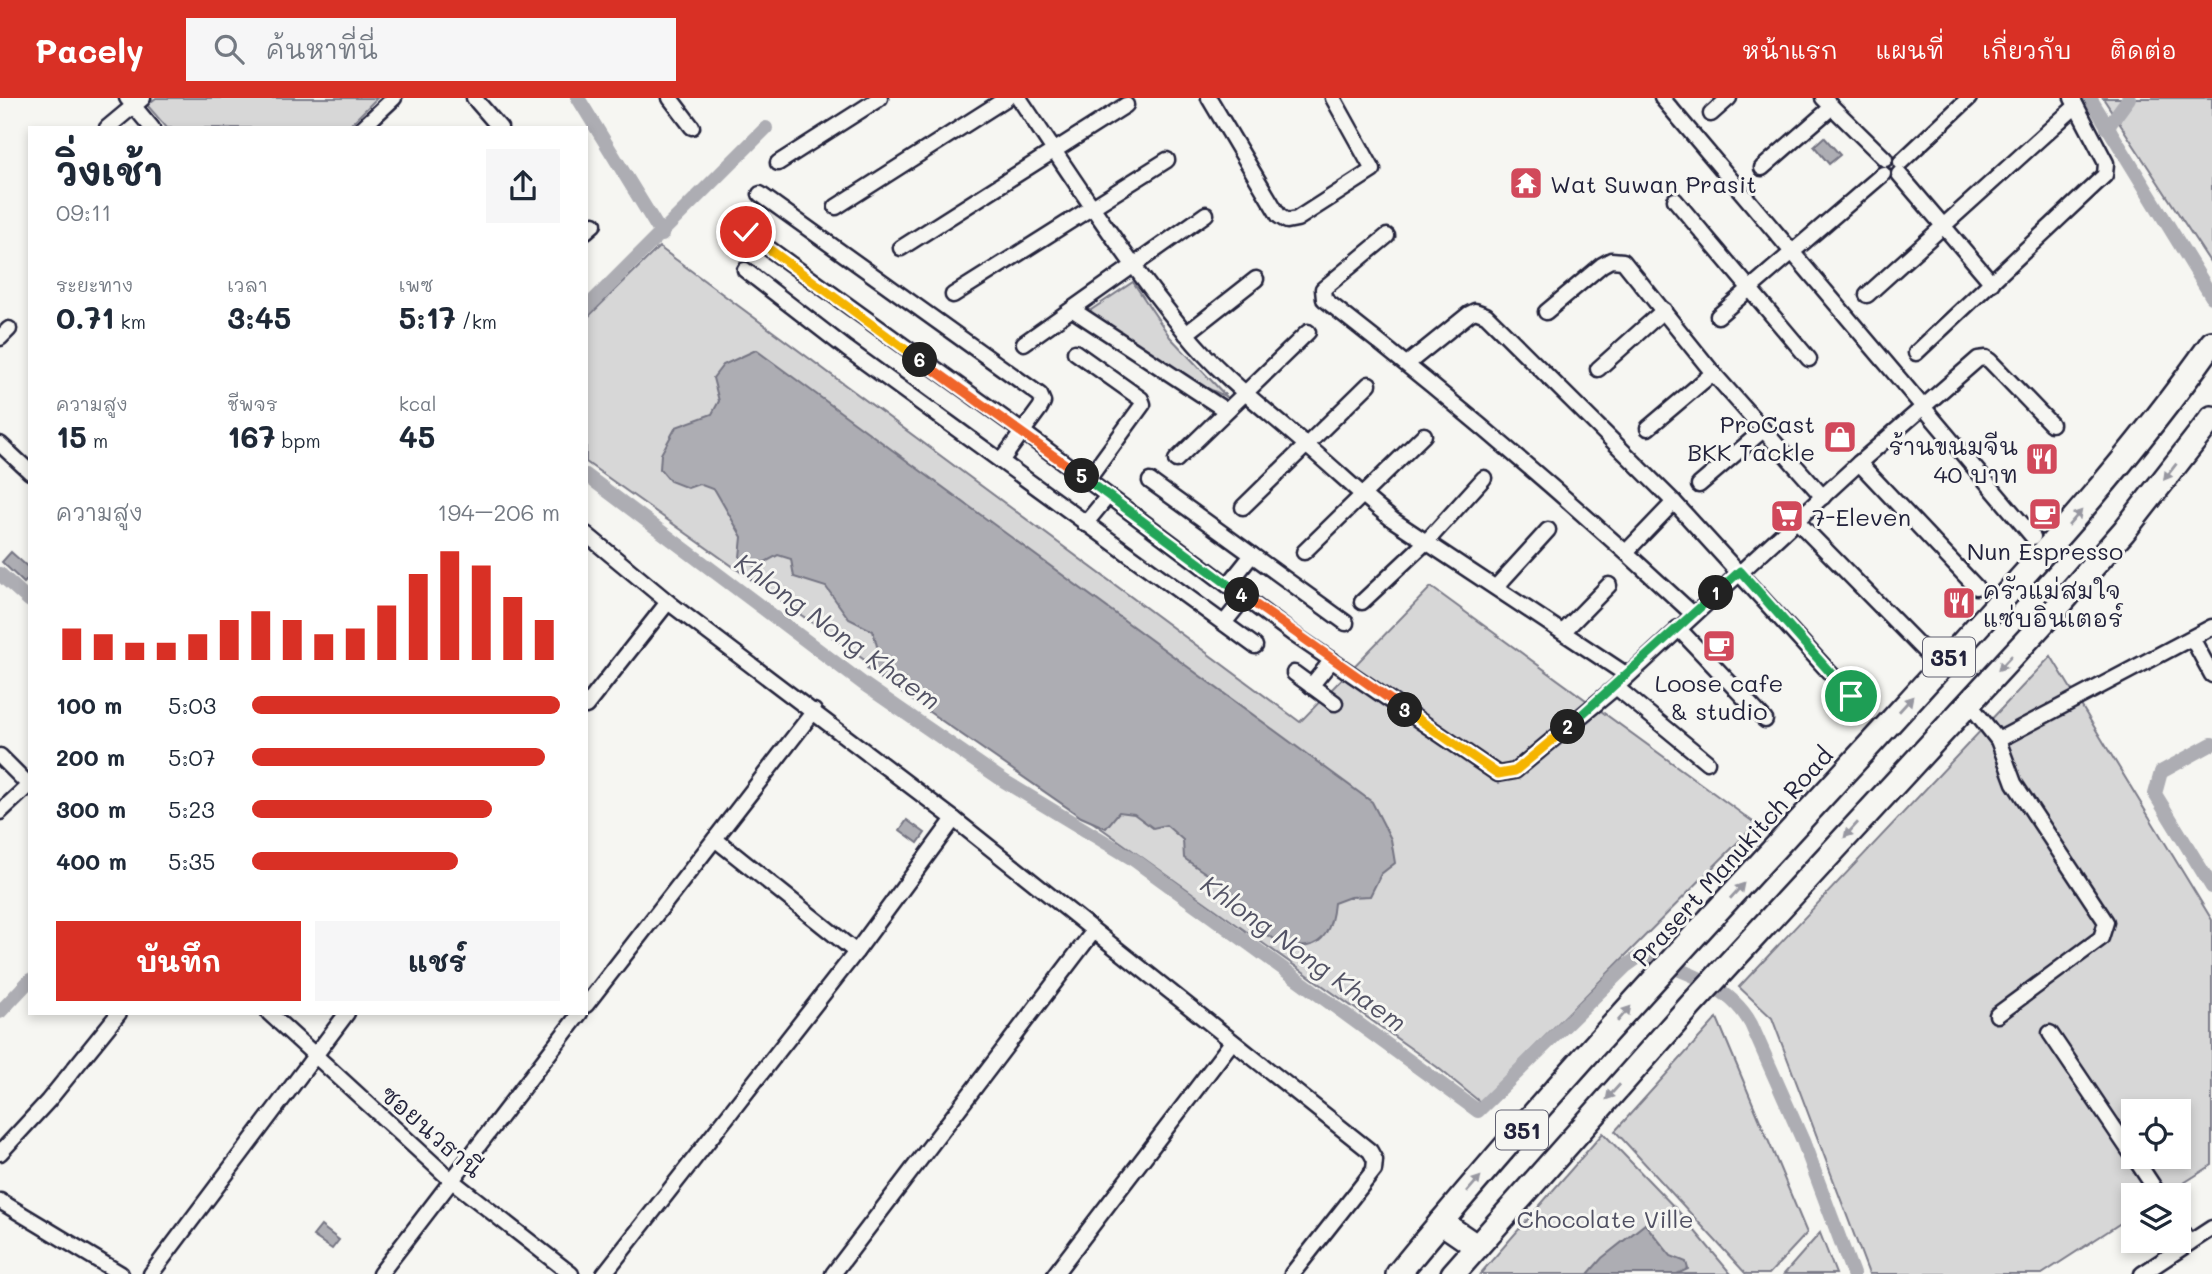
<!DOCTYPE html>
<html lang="th">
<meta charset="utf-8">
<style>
:root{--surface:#fff;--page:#f6f6f7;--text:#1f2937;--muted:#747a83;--accent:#d93025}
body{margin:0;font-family:Mali,"Playpen Sans Thai",sans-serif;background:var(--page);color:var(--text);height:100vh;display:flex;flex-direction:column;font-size:26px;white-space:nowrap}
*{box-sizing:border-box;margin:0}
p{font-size:23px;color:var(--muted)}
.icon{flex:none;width:38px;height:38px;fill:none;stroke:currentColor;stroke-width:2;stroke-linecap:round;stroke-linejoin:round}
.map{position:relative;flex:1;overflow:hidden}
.side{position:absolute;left:28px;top:28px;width:560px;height:889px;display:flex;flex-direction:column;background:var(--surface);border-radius:0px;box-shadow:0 4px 10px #0003}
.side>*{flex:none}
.controls{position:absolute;left:2121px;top:1001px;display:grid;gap:14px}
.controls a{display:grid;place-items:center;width:70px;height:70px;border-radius:0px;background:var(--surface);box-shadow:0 4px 10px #0003;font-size:35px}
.pin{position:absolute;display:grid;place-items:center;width:60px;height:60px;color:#fff;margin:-30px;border:4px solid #fff;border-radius:50%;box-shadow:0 2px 7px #0007}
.km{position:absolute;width:35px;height:35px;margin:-18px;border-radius:50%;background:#222;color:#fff;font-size:19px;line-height:35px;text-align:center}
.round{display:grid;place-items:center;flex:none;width:74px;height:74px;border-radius:0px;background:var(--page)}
.head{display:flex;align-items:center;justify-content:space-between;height:119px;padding:0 28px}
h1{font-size:38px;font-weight:700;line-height:52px}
.figures{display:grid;grid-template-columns:repeat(3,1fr);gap:10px;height:119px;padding:7px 28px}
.figures div{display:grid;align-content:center}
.figures b{font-size:30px;font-weight:700}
.figures small{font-size:19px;font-weight:400}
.figures p{font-size:19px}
.chart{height:196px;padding:14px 28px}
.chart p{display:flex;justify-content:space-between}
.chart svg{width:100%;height:126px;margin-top:7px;stroke:var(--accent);stroke-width:6}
.action{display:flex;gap:14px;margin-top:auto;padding:14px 28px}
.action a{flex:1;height:80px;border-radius:0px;background:var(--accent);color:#fff;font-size:28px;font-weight:700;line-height:80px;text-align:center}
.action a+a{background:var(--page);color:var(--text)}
ul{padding:0 28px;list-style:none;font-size:23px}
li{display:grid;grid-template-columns:112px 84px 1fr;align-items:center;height:52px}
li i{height:18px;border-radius:9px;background:var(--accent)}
header{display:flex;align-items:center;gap:42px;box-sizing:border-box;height:98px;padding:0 35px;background:var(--accent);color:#fff}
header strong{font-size:33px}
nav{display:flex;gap:38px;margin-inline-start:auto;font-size:24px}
.search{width:490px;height:63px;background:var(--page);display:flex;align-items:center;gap:18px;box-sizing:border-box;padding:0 24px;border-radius:0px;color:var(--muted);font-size:26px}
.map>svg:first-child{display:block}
.green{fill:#d7d7d7;stroke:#7c7c89;stroke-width:2;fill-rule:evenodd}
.water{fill:#adadb3;stroke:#757583;stroke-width:2}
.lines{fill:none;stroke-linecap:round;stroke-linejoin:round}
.canal{stroke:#adadb3;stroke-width:14}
.minor-casing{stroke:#22223b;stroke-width:19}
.primary-casing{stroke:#22223b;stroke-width:28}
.minor{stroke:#f6f6f2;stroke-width:14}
.primary{stroke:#f6f6f2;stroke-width:23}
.oneway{fill:#9797a0}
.split-1-casing{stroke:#fff;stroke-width:14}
.split-2-casing{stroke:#fff;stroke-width:14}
.split-3-casing{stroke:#fff;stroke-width:14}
.split-4-casing{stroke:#fff;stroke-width:14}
.split-5-casing{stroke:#fff;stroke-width:14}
.split-6-casing{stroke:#fff;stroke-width:14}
.split-7-casing{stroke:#fff;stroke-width:14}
.split-1{stroke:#22a559;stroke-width:9}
.split-2{stroke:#22a559;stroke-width:9}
.split-3{stroke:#f5b400;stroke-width:9}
.split-4{stroke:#f0652b;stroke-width:9}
.split-5{stroke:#22a559;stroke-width:9}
.split-6{stroke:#f0652b;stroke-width:9}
.split-7{stroke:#f5b400;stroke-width:9}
.labels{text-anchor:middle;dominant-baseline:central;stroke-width:6;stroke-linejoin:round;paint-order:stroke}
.shield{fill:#f6f6f2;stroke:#626272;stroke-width:2}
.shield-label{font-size:23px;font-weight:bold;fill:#22223b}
.poi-label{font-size:24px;fill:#22223b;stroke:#f6f6f2;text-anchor:start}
.street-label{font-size:24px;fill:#22223b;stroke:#f6f6f2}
.park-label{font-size:24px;fill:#4f4f62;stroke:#f6f6f2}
.water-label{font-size:26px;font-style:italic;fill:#535365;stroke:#f6f6f2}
</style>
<header>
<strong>Pacely</strong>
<div class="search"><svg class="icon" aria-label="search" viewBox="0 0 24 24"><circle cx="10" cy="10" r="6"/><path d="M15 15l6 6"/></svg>ค้นหาที่นี่</div>
<nav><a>หน้าแรก</a><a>แผนที่</a><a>เกี่ยวกับ</a><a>ติดต่อ</a></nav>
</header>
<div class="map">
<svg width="2212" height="1176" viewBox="0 0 2212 1176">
<rect width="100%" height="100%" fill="#f6f6f2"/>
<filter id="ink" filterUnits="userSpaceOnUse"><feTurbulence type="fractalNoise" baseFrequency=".0143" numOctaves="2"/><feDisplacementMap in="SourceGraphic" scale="14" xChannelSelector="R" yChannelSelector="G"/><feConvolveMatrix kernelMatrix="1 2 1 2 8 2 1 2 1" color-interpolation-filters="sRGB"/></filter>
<g filter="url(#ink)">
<g class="green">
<polygon points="156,0 377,0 347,30 167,30 147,7"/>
<polygon points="2103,0 2212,0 2212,167"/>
<polygon points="659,149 1300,624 1431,489 1756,726 1480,1004 1437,969 586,364 586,221"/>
<polygon points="1133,184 1170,239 1227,299 1196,285 1085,216"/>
<path d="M2051 558 2212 822V1067L2165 1097H2133V1117L2042 1176H1869L1772 920 1739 889ZM2133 1013H2179V1059H2133Z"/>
<polygon points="1717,920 1807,1135 1769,1176 1746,1176 1615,1033"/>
<polygon points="1603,1035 1679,1114 1731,1176 1480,1176"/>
<polygon points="1820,1135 1836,1176 1784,1176"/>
</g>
<g class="water">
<polygon points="1824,39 1840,57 1829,66 1814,48"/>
<path d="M756 252 1372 704 1391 741 1395 765 1381 776 1370 798 1350 799 1334 805C1329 863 1294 853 1255 831 1242 790 1215 784 1184 760L1183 742 1166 727 1153 730 1134 716 1119 714 1106 730 1081 719 867 571 878 552 873 533 849 521 826 489 794 479 791 461 778 457 756 469 740 459 742 439 715 392 699 386 688 390 670 383 660 371 661 356 676 329 712 316 719 303 713 280 723 267Z"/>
<polygon points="11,454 30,471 30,479 24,485 2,464"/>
<polygon points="907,722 925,735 918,745 900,732"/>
<polygon points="1645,1126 1671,1158 1686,1164 1688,1171 1677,1176 1588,1176 1602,1160"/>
<polygon points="321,1128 339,1142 332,1151 313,1138"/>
</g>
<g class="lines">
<g class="canal">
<polyline points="578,0 662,137"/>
<polyline points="2090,0 2212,199"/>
<polyline points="2107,30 2129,0"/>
<polyline points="586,210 766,30"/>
<path d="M586 377 865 587 1004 683 1133 761 1478 1013 1626 868 1640 858C1682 872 1729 886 1751 926L1803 1043 1853 1176"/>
<polyline points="0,476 30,503"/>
<polyline points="2212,646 2161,674 2155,696 2212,789"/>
<polyline points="0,914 30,882"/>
</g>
<defs>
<g id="minor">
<polyline points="127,0 152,30"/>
<polyline points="474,0 500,30"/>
<polyline points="670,0 692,29"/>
<path d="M1019 0C1072 79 1124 160 1185 234 1219 277 1264 310 1305 346 1335 371 1362 398 1393 422L1627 577"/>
<polyline points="1209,0 1279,118 1287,123 1297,121 1373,72 1333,0"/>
<polyline points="1662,0 2033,439"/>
<polyline points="1823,0 1885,61"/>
<polyline points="1711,16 1729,0"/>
<polyline points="107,30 143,0"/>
<polyline points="362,30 394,0"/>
<polyline points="1901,64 1969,0"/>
<polyline points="778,65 880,0"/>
<polyline points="1762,70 1832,9"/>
<polyline points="1899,76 1992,185"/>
<polyline points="760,96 1040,297 1043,304 1040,310 1001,363"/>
<polyline points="1675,102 1809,261"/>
<polyline points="836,109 1007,0"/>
<polyline points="586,133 594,126"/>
<polyline points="746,134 1023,334 1293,536 1498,676 1515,673 1616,589 1859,365 1978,261 1986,260 1990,263 2051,326"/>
<path d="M1387 138 1323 191 1324 201C1451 300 1575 406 1693 516"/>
<polyline points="901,150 1126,7"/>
<polyline points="745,172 847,251 1255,548"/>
<polyline points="953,197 1167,62"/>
<polyline points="1867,197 2076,8"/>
<polyline points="1073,212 1225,312"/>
<polyline points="1546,214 1602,167 1611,162 1623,163 1713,275 1823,399"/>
<polyline points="1718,218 1883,76"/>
<polyline points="1186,236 1256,181"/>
<polyline points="0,240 9,231"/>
<polyline points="1024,245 1206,116"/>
<polyline points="1075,254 1141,301 1143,306 1087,383"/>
<polyline points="1916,255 2105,77 2106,65 2072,0"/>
<polyline points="1407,266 1469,216 1475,213 1486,217 1674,404 1851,598"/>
<polyline points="1598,271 1664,212"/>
<polyline points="1648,330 1713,275"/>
<polyline points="0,346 30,374"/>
<polyline points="1176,362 1308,234"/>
<polyline points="1859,365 1976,489"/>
<polyline points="1150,383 1346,525"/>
<polyline points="1699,387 1762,333"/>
<polyline points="1243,409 1369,286"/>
<polyline points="1797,423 1940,569"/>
<polyline points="1085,426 1108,398"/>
<polyline points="586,436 668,504 954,721 1370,1053 1375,1062 1374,1072 1292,1176"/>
<polyline points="1304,454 1424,337"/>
<polyline points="1626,454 1674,404"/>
<polyline points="1228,487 1252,457"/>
<polyline points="1496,489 1548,432"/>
<polyline points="1362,504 1427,443 1484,380"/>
<polyline points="1224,525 1245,499"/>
<polyline points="1678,530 1765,622"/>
<polyline points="1564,533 1609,487"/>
<polyline points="2192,540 2212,577"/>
<polyline points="1294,575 1335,605"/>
<polyline points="1311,588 1332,562"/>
<polyline points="1616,589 1707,664"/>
<polyline points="1968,604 1998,642 2014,685 2106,824 2101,840 1997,917"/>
<polyline points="586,608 668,504"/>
<polyline points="1998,642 2212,529"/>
<polyline points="0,658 30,688"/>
<polyline points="0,714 29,687"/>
<polyline points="715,741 856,854"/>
<polyline points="586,907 814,613"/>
<polyline points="269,915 451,1082 571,1176"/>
<polyline points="2050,935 2133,1058"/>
<polyline points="0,1055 48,1003 119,915"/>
<polyline points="2134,1059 2159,1097"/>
<polyline points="0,1103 121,1176"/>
<polyline points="2179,1129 2189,1145"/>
<polyline points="151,1176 347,915"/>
<polyline points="380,1176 580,915"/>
<polyline points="604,1176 856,854 954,721"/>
<polyline points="833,1176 1093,834"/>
<polyline points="1055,1176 1232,944"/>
<polyline points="2142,1176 2212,1130"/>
</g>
<g id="primary">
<polyline points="1441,1124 1476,1148"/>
<path d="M1398 1176C1559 979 1736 794 1907 606 2013 489 2121 375 2212 245"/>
<polyline points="1453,1176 1691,907 2062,504 2124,433 2212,320"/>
</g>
</defs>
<use href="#minor" class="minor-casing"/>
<use href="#primary" class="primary-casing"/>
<use href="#minor" class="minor"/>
<use href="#primary" class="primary"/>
</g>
<defs><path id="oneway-solid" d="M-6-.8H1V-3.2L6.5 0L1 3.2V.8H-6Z" transform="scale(1.75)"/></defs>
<g class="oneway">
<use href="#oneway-solid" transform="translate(2170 374) rotate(128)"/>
<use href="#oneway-solid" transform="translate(2075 420) rotate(-49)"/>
<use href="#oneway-solid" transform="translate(2005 565) rotate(133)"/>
<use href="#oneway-solid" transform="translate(1906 606) rotate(-48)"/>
<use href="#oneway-solid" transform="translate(1851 732) rotate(132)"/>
<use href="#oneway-solid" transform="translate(1737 793) rotate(-48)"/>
<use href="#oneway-solid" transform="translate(1624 916) rotate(-49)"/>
<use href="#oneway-solid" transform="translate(1613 994) rotate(132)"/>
<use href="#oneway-solid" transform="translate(1474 1086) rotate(-49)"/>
</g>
</g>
<g class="lines" filter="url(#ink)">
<defs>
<polyline id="split-1" points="1716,495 1740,473 1851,598"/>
<polyline id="split-2" points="1568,629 1716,495"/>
<polyline id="split-3" points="1405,612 1498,676 1515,673 1568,629"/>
<polyline id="split-4" points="1242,497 1405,612"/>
<polyline id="split-5" points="1082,378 1242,497"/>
<polyline id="split-6" points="920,262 1082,378"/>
<polyline id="split-7" points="746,134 920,262"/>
</defs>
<use href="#split-1" class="split-1-casing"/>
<use href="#split-2" class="split-2-casing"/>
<use href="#split-3" class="split-3-casing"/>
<use href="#split-4" class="split-4-casing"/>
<use href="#split-5" class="split-5-casing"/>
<use href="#split-6" class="split-6-casing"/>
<use href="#split-7" class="split-7-casing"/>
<use href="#split-1" class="split-1"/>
<use href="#split-2" class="split-2"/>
<use href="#split-3" class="split-3"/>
<use href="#split-4" class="split-4"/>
<use href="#split-5" class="split-5"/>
<use href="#split-6" class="split-6"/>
<use href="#split-7" class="split-7"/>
</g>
<defs>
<symbol id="temple-square" viewBox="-11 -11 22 22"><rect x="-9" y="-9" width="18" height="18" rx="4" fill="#d1495b" stroke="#f6f6f2"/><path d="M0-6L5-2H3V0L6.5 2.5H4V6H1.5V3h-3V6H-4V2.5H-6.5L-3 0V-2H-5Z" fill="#fff"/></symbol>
<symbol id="shop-square" viewBox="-11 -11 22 22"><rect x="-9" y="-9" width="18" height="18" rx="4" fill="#d1495b" stroke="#f6f6f2"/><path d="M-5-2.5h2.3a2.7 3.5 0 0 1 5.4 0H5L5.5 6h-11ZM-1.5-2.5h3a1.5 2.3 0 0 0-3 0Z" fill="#fff"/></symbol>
<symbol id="restaurant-square" viewBox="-11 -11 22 22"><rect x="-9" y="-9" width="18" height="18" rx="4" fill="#d1495b" stroke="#f6f6f2"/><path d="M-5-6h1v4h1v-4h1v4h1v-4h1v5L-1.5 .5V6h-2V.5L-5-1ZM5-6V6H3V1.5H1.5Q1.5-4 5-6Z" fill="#fff"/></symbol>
<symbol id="cafe-square" viewBox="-11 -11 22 22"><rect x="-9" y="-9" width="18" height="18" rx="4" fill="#d1495b" stroke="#f6f6f2"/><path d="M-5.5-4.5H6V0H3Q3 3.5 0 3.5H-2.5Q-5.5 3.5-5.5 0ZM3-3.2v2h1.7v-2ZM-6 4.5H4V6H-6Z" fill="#fff"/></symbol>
<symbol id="supermarket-square" viewBox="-11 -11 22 22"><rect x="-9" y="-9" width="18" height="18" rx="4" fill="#d1495b" stroke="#f6f6f2"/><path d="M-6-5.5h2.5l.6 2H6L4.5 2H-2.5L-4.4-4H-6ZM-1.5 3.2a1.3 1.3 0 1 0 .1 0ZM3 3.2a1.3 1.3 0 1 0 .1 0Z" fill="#fff"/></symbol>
</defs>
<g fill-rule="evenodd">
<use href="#temple-square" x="1507" y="66" width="38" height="38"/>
<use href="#shop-square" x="1821" y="320" width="38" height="38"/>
<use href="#restaurant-square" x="2023" y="342" width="38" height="38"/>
<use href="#cafe-square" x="2026" y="397" width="38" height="38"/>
<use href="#supermarket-square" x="1768" y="399" width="38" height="38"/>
<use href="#restaurant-square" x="1940" y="486" width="38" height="38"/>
<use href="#cafe-square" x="1700" y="529" width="38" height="38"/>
</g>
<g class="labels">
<g class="shield">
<rect x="1923" y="539.5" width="52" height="39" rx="5"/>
<rect x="1496" y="1012.5" width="52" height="39" rx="5"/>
</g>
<g class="shield-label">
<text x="1949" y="559">351</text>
<text x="1522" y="1032">351</text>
</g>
<g class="poi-label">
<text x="1550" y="85">Wat Suwan Prasit</text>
<text x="1815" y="325" text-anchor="end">ProCast<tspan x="1815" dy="28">BKK Tackle</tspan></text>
<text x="2018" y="347" text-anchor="end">ร้านขนมจีน<tspan x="2018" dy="28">40 บาท</tspan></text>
<text x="1812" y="418">7-Eleven</text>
<text x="2045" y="452" text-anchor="middle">Nun Espresso</text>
<text x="1983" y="491">ครัวแม่สมใจ<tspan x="1983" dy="28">แซ่บอินเตอร์</tspan></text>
<text x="1719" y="584" text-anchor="middle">Loose cafe<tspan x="1719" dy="28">&amp; studio</tspan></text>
</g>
<g class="street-label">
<text transform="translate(1732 758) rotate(-48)">Prasert Manukitch Road</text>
<text transform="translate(432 1033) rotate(41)">ซอยนวธานี</text>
</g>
<g class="park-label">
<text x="1605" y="1120">Chocolate Ville</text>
</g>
<g class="water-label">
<text transform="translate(838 533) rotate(36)">Khlong Nong Khaem</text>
<text transform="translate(1304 855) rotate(36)">Khlong Nong Khaem</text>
</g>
</g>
</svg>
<div class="controls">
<a><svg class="icon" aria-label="locate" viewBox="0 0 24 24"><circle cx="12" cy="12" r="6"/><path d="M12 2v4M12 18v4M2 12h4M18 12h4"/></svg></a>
<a><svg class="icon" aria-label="layers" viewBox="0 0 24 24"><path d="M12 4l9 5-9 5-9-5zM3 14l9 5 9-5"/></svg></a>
</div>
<div class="pin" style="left:1851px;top:598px;background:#1e9e55"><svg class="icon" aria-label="arrive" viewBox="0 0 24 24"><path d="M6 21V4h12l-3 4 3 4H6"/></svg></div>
<div class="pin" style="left:746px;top:134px;background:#d93025"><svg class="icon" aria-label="check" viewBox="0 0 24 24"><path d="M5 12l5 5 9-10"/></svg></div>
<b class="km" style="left:1716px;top:495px">1</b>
<b class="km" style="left:1568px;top:629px">2</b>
<b class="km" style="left:1405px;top:612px">3</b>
<b class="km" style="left:1242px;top:497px">4</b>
<b class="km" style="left:1082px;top:378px">5</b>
<b class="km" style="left:920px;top:262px">6</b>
<section class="side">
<div class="head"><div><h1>วิ่งเช้า</h1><p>09:11</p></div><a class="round"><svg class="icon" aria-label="share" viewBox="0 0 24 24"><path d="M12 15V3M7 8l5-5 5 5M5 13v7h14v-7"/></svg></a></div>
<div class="figures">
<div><p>ระยะทาง</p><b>0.71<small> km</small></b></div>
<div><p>เวลา</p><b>3:45</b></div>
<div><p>เพซ</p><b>5:17<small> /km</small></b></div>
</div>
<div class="figures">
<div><p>ความสูง</p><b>15<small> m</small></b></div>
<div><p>ชีพจร</p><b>167<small> bpm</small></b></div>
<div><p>kcal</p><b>45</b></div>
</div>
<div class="chart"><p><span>ความสูง</span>194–206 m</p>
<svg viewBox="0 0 160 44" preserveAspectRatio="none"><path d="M5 44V33M15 44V35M25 44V38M35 44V38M45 44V35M55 44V30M65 44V27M75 44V30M85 44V35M95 44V33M105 44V25M115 44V14M125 44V6M135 44V11M145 44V22M155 44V30"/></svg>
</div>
<ul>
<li><b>100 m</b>5:03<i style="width:100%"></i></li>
<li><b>200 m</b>5:07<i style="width:95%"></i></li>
<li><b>300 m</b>5:23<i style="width:78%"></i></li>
<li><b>400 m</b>5:35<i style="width:67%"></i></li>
</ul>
<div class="action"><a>บันทึก</a><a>แชร์</a></div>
</section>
</div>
